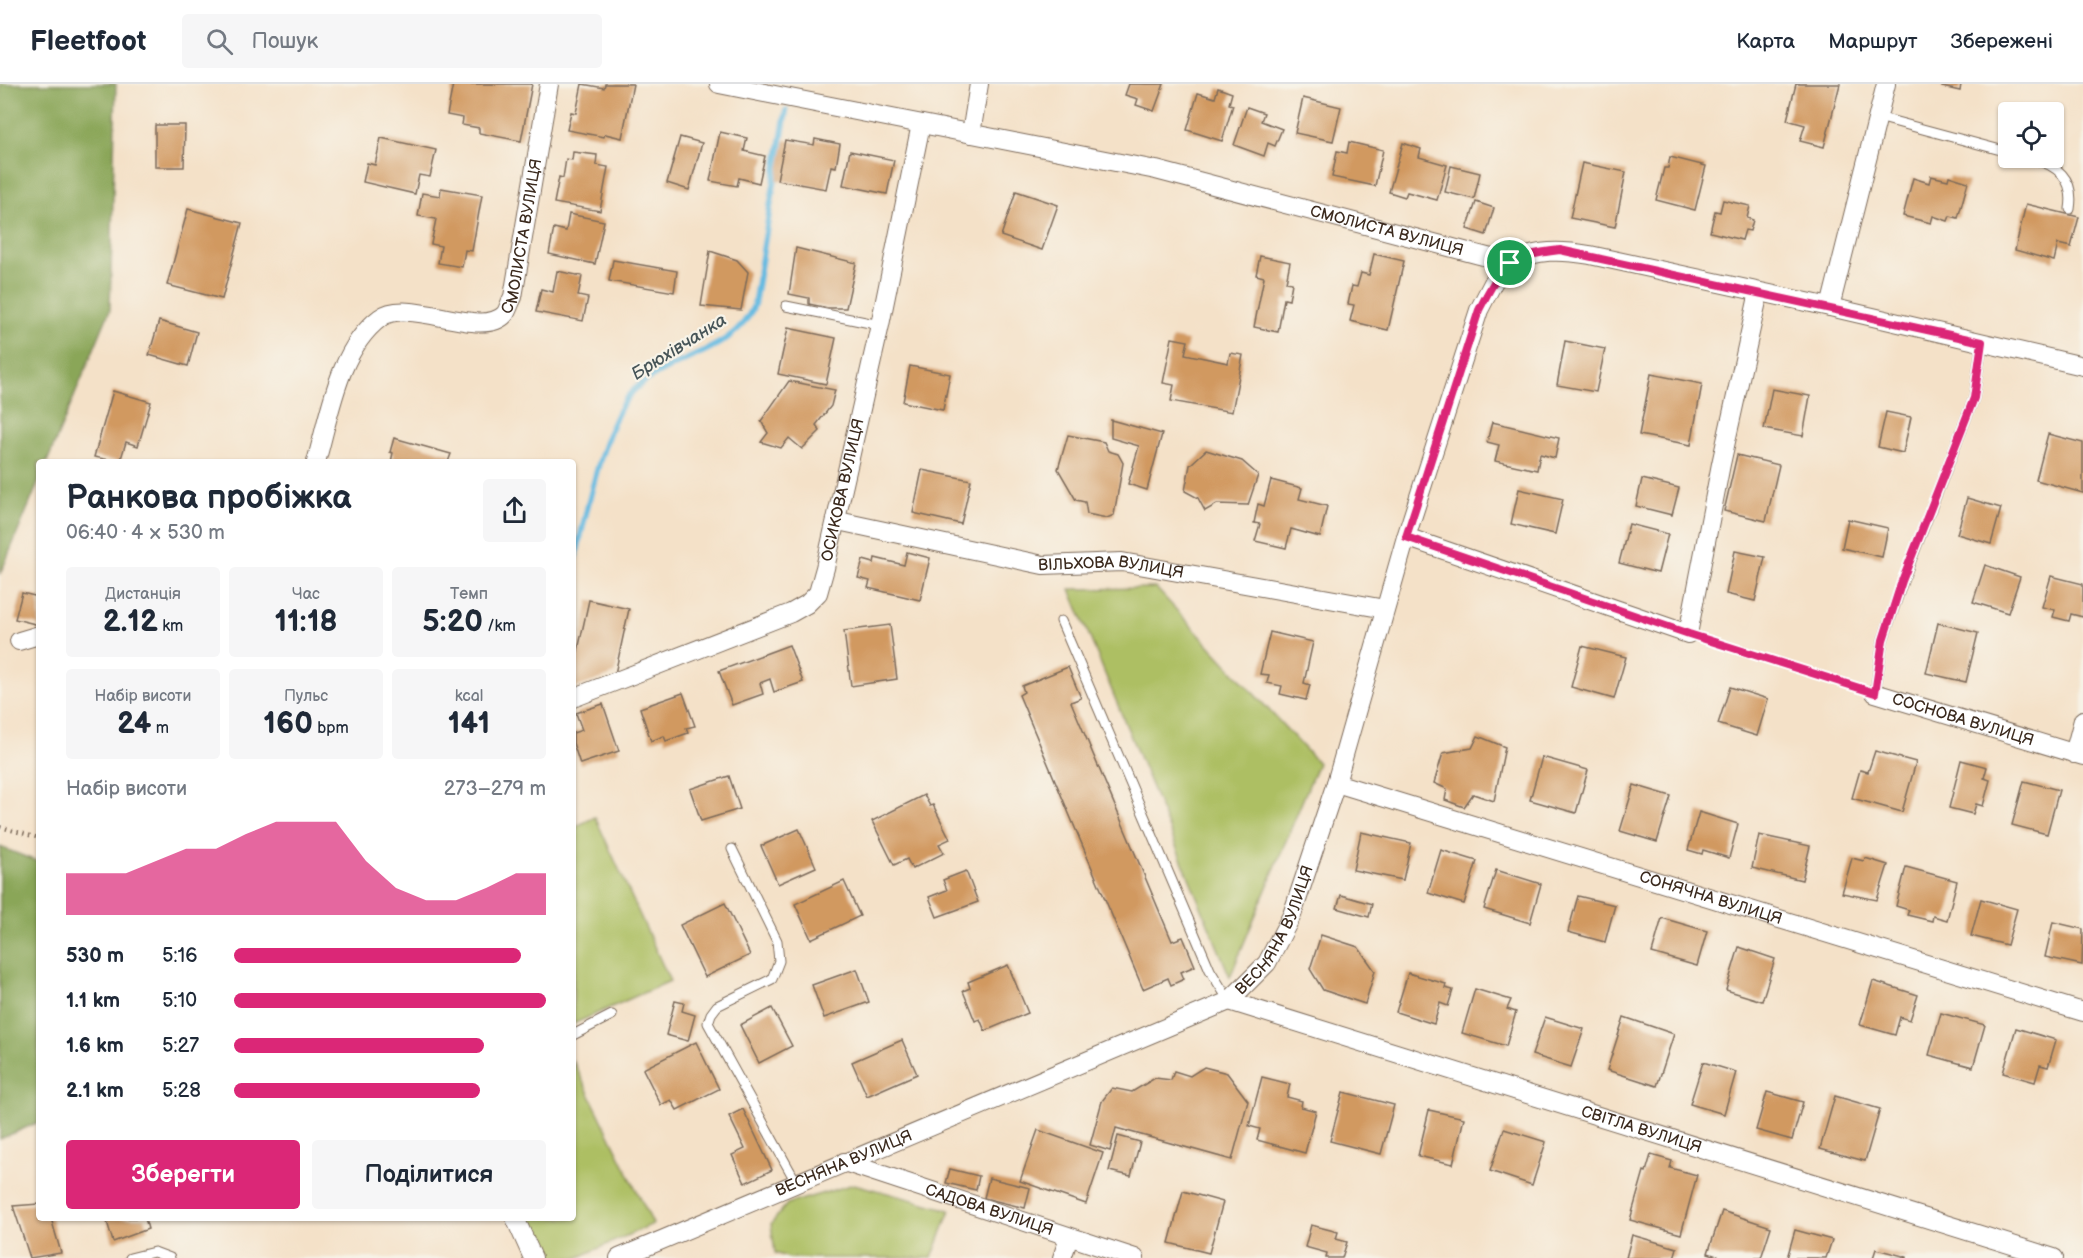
<!DOCTYPE html>
<html lang="uk">
<meta charset="utf-8">
<style>
:root{--surface:#fff;--page:#f6f6f7;--text:#1f2937;--muted:#747a83;--line:#e0e1e3;--accent:#db2777}
body{margin:0;font-family:"Balsamiq Sans",sans-serif;background:var(--page);color:var(--text);height:100vh;display:flex;flex-direction:column;font-size:22px;white-space:nowrap}
*{box-sizing:border-box;margin:0}
p{font-size:20px;color:var(--muted)}
.icon{flex:none;width:33px;height:33px;fill:none;stroke:currentColor;stroke-width:2;stroke-linecap:round;stroke-linejoin:round}
.map{position:relative;flex:1;overflow:hidden}
.drawer{position:absolute;left:36px;top:375px;width:540px;height:762px;display:flex;flex-direction:column;background:var(--surface);border-radius:6px;box-shadow:0 2px 4px #0004}
.drawer>*{flex:none}
.tools{position:absolute;left:1998px;top:18px;display:grid;gap:12px}
.tools a{display:grid;place-items:center;width:66px;height:66px;border-radius:6px;background:var(--surface);box-shadow:0 2px 4px #0004;font-size:30px}
.pin{position:absolute;display:grid;place-items:center;width:51px;height:51px;color:#fff;margin:-26px;border:3px solid #fff;border-radius:50%;box-shadow:0 2px 6px #0007}
.round{display:grid;place-items:center;flex:none;width:63px;height:63px;border-radius:6px;background:var(--page)}
.summary{display:flex;align-items:center;justify-content:space-between;height:102px;padding:0 30px}
h1{font-size:33px;font-weight:800;line-height:45px}
.figures{display:grid;grid-template-columns:repeat(3,1fr);gap:9px;height:102px;padding:6px 30px}
.figures div{display:grid;align-content:center;border-radius:6px;background:var(--page);text-align:center}
.figures b{font-size:30px;font-weight:800}
.figures small{font-size:16px;font-weight:400}
.figures p{font-size:16px}
.chart{height:168px;padding:12px 30px}
.chart p{display:flex;justify-content:space-between}
.chart svg{width:100%;height:108px;margin-top:6px;fill:var(--accent);opacity:.7}
.action{display:flex;gap:12px;margin-top:auto;padding:12px 30px}
.action a{flex:1;height:69px;border-radius:6px;background:var(--accent);color:#fff;font-size:24px;font-weight:800;line-height:69px;text-align:center}
.action a+a{background:var(--page);color:var(--text)}
ul{padding:0 30px;list-style:none;font-size:20px}
li{display:grid;grid-template-columns:96px 72px 1fr;align-items:center;height:45px}
li i{height:15px;border-radius:8px;background:var(--accent)}
header{display:flex;align-items:center;gap:36px;box-sizing:border-box;height:84px;padding:0 30px;background:var(--surface);border-bottom:2px solid var(--line)}
header strong{font-size:28px}
nav{display:flex;gap:33px;margin-inline-start:auto;font-size:21px}
.search{width:420px;height:54px;background:var(--page);display:flex;align-items:center;gap:15px;box-sizing:border-box;padding:0 21px;border-radius:6px;color:var(--muted);font-size:22px}
.map>svg:first-child{display:block}
.green{fill:#adbf63;stroke:#747440;stroke-width:1.5}
.forest{fill:#8aa659;stroke:#62683c;stroke-width:1.5}
.lines{fill:none;stroke-linecap:round;stroke-linejoin:round}
.stream{stroke:#64bae1;stroke-width:6}
.building{fill:#d19961}
.lane-casing{stroke:#7c6a5a;stroke-width:11}
.street-casing{stroke:#7c6a5a;stroke-width:20}
.path{stroke:#7c6a5a;stroke-width:4;stroke-dasharray:1.5 4.5;stroke-linecap:butt}
.lane{stroke:#fff;stroke-width:9}
.street{stroke:#fff;stroke-width:18}
.route-casing{stroke:#fff;stroke-width:12}
.route{stroke:#db2777;stroke-width:8}
.labels{text-anchor:middle;dominant-baseline:central;stroke-width:4.5;stroke-linejoin:round;paint-order:stroke}
.street-label{font-size:16px;fill:#3b2a1e;stroke:#f7f3e8}
.water-label{font-size:18px;font-style:italic;fill:#475558;stroke:#f7f3e8}
</style>
<header>
<strong>Fleetfoot</strong>
<div class="search"><svg class="icon" aria-label="search" viewBox="0 0 24 24"><circle cx="10" cy="10" r="6"/><path d="M15 15l6 6"/></svg>Пошук</div>
<nav><a>Карта</a><a>Маршрут</a><a>Збережені</a></nav>
</header>
<div class="map">
<svg width="2083" height="1174" viewBox="0 0 2083 1174">
<rect width="100%" height="100%" fill="#f7f3e8"/>
<filter id="ink" filterUnits="userSpaceOnUse"><feTurbulence type="fractalNoise" baseFrequency=".0167" numOctaves="2"/><feDisplacementMap in="SourceGraphic" scale="12" xChannelSelector="R" yChannelSelector="G"/><feConvolveMatrix kernelMatrix="1 2 1 2 8 2 1 2 1" color-interpolation-filters="sRGB"/></filter>
<filter id="wash" filterUnits="userSpaceOnUse"><feTurbulence type="fractalNoise" baseFrequency=".008" numOctaves="4" result="noise"/><feDisplacementMap in="SourceGraphic" scale="24" xChannelSelector="R" yChannelSelector="G"/><feGaussianBlur stdDeviation="1.35" result="paint"/><feColorMatrix in="noise" values="0 0 0 0 0 0 0 0 0 0 0 0 0 0 0 0 0 1.4 0 .05"/><feComposite in="paint" operator="in"/></filter>
<g filter="url(#wash)">
<rect width="100%" height="100%" fill="#f4e1c8"/>
<g class="green">
<polygon points="1156,504 1318,679 1230,893 1070,505"/>
<polygon points="595,733 670,897 573,940 573,744"/>
<polygon points="573,977 653,1140 577,1174 541,1174 520,1134 573,1134"/>
<polygon points="854,1100 950,1126 932,1174 789,1174 775,1169 771,1140 787,1120"/>
</g>
<g class="forest">
<polygon points="0,0 116,0 110,226 47,378 39,378 39,397 0,491"/>
<polygon points="0,763 39,778 39,1038 0,1055"/>
</g>
<g class="lines">
<path class="stream" d="M573 483C585 438 602 342 630 310 664 273 735 271 754 221L786 27"/>
</g>
<g id="blocks">
<g class="building">
<polygon points="453,0 532,0 521,57 479,49 479,44 462,41 463,34 447,31"/>
<polygon points="582,0 604,4 605,0 633,0 622,54 605,50 604,53 567,46 571,28 576,29"/>
<polygon points="1129,0 1164,0 1154,27 1136,21 1138,15 1125,11"/>
<polygon points="1796,0 1840,0 1824,63 1800,57 1805,41 1787,36"/>
<polygon points="1943,0 1961,0 1960,7 1942,3"/>
<polygon points="1218,4 1232,9 1229,20 1233,21 1222,57 1187,46 1198,9 1215,14"/>
<polygon points="1303,14 1341,23 1333,57 1295,49"/>
<polygon points="1247,23 1264,29 1261,37 1282,45 1275,62 1268,59 1264,72 1234,61"/>
<polygon points="155,41 185,41 184,83 155,83"/>
<polygon points="720,48 747,54 744,67 765,72 759,99 739,94 737,102 710,97"/>
<polygon points="680,53 702,59 689,106 667,99"/>
<polygon points="381,54 436,66 430,93 419,91 415,110 363,98 367,79 375,81"/>
<polygon points="815,55 840,60 836,83 831,82 826,105 777,96 785,56 814,61"/>
<polygon points="1349,58 1383,66 1375,102 1332,93 1337,67 1347,69"/>
<polygon points="1403,59 1421,65 1419,73 1447,81 1437,116 1407,108 1405,113 1389,108"/>
<polygon points="850,67 894,76 887,110 843,101"/>
<polygon points="573,68 597,71 596,81 608,83 600,127 554,119 559,93 563,94 566,75 572,76"/>
<polygon points="1670,73 1706,82 1695,126 1656,116 1664,84 1668,84"/>
<polygon points="1582,79 1626,88 1615,143 1570,134"/>
<polygon points="1451,82 1480,89 1474,115 1445,108"/>
<polygon points="1931,92 1948,96 1949,92 1968,98 1958,134 1950,132 1948,137 1933,132 1931,139 1903,132 1913,94 1929,99"/>
<polygon points="441,104 482,111 472,167 465,166 462,183 438,179 441,162 431,160 436,135 418,132 422,109 440,112"/>
<polygon points="1016,107 1058,121 1042,166 1001,152"/>
<polygon points="1723,116 1750,122 1747,134 1753,136 1750,147 1745,146 1742,156 1710,148 1715,127 1720,128"/>
<polygon points="1476,118 1494,124 1486,151 1467,145"/>
<polygon points="2026,120 2079,133 2071,163 2058,160 2054,177 2015,166"/>
<polygon points="188,125 242,139 222,215 167,201"/>
<polygon points="569,130 604,137 595,180 549,170 554,144 566,147"/>
<polygon points="796,164 856,179 846,224 828,224 809,220 809,214 789,210"/>
<polygon points="710,167 737,176 748,188 741,226 701,222"/>
<polygon points="1374,170 1404,177 1388,246 1350,237 1354,221 1348,220 1352,202 1357,203 1361,189 1369,191"/>
<polygon points="1260,172 1290,178 1286,198 1292,199 1289,216 1284,215 1278,248 1254,243 1264,193 1256,191"/>
<polygon points="613,176 677,187 674,208 609,197"/>
<polygon points="557,187 582,192 578,212 588,214 583,237 536,228 541,205 553,208"/>
<polygon points="159,237 197,248 188,282 149,271"/>
<polygon points="788,244 836,254 826,300 778,290"/>
<polygon points="1172,254 1188,257 1185,270 1228,279 1230,269 1243,271 1232,328 1171,317 1174,301 1163,299"/>
<polygon points="1565,257 1605,265 1596,308 1557,301"/>
<polygon points="910,282 950,290 943,326 903,318"/>
<polygon points="1651,290 1702,300 1691,361 1639,351"/>
<polygon points="789,297 835,306 831,322 816,341 820,347 802,365 789,354 781,364 761,358 768,349 761,337"/>
<polygon points="1772,305 1810,312 1803,352 1764,345"/>
<polygon points="113,307 151,318 138,362 126,358 120,378 94,373"/>
<polygon points="1886,328 1911,333 1903,369 1878,363"/>
<polygon points="1111,336 1162,350 1147,406 1128,400 1139,362 1111,354"/>
<polygon points="1492,338 1559,354 1555,374 1540,370 1537,386 1495,377 1499,361 1487,358"/>
<polygon points="2048,350 2083,359 2083,409 2036,396"/>
<polygon points="1068,351 1104,358 1108,367 1118,370 1123,379 1114,431 1107,434 1087,430 1085,418 1076,416 1058,385"/>
<polygon points="394,354 451,370 448,378 391,378 393,369 390,368"/>
<polygon points="1206,366 1242,377 1258,391 1248,421 1217,420 1205,427 1198,414 1185,407 1190,381"/>
<polygon points="1737,371 1779,381 1766,437 1724,427"/>
<polygon points="922,386 971,396 961,440 913,429"/>
<polygon points="1642,395 1679,404 1672,431 1636,422"/>
<polygon points="1271,396 1302,404 1299,415 1327,422 1320,453 1291,445 1286,464 1255,457 1260,440 1254,439 1258,420 1264,422"/>
<polygon points="1519,405 1563,415 1555,450 1511,440"/>
<polygon points="1967,414 2001,424 1991,460 1957,450"/>
<polygon points="1848,435 1888,444 1882,473 1842,464"/>
<polygon points="1629,440 1668,450 1658,489 1619,479"/>
<polygon points="1735,467 1765,473 1755,517 1726,510"/>
<polygon points="907,468 930,474 920,516 868,504 870,497 858,494 863,476 874,479 875,474 904,481"/>
<polygon points="1985,481 2020,493 2008,529 1973,518"/>
<polygon points="2051,492 2083,500 2083,533 2071,530 2069,537 2053,533 2055,526 2042,523"/>
<polygon points="22,509 39,513 39,541 15,535"/>
<polygon points="589,516 629,525 615,590 573,605 573,589"/>
<polygon points="1938,539 1978,549 1966,598 1926,589"/>
<polygon points="890,541 897,595 851,602 844,547"/>
<polygon points="1270,548 1313,558 1304,599 1310,601 1306,616 1280,610 1282,602 1267,599 1269,591 1260,590"/>
<polygon points="789,561 803,598 774,608 770,595 760,599 763,610 732,621 719,587"/>
<polygon points="1582,562 1626,573 1614,615 1571,603"/>
<polygon points="1068,583 1081,614 1071,618 1172,857 1183,853 1195,882 1181,888 1184,895 1171,901 1168,894 1143,905 1019,611 1024,608 1022,602"/>
<polygon points="1730,603 1768,615 1757,652 1718,640"/>
<polygon points="683,609 695,642 686,644 688,649 666,657 664,652 651,657 640,624"/>
<polygon points="603,620 619,667 580,680 573,659 573,649 582,646 576,629"/>
<polygon points="1478,652 1505,663 1494,717 1473,710 1464,723 1445,716 1447,705 1434,699 1443,669 1472,664"/>
<polygon points="1875,667 1916,678 1902,728 1852,714 1860,686 1868,688"/>
<polygon points="1542,673 1588,686 1576,729 1530,716"/>
<polygon points="1961,676 1987,683 1984,694 1990,696 1983,722 1976,720 1973,730 1949,724"/>
<polygon points="729,692 740,725 701,737 690,705"/>
<polygon points="2024,697 2059,706 2047,750 2012,741"/>
<polygon points="1634,701 1671,712 1657,758 1620,747"/>
<polygon points="924,711 930,722 933,721 950,755 939,760 944,769 912,785 907,775 894,781 872,737"/>
<polygon points="1699,728 1738,740 1729,774 1703,766 1702,770 1688,766"/>
<polygon points="799,745 816,783 778,800 761,762"/>
<polygon points="1361,748 1411,759 1403,796 1353,786"/>
<polygon points="1759,751 1810,762 1802,796 1752,784"/>
<polygon points="1441,766 1477,777 1464,820 1428,809"/>
<polygon points="1852,774 1864,777 1865,774 1888,781 1877,816 1842,809"/>
<polygon points="1906,783 1957,797 1947,836 1933,832 1932,837 1907,831 1909,826 1896,822"/>
<polygon points="1496,786 1541,800 1530,839 1484,825"/>
<polygon points="966,787 978,818 937,833 929,813 947,806 943,796"/>
<polygon points="844,797 860,832 811,855 795,820"/>
<polygon points="1341,811 1372,820 1369,833 1337,824"/>
<polygon points="1578,812 1615,821 1605,858 1568,848"/>
<polygon points="1981,815 2017,825 2007,861 1971,852"/>
<polygon points="725,819 750,871 705,893 680,841"/>
<polygon points="1662,834 1707,847 1697,882 1652,869"/>
<polygon points="2053,838 2083,845 2082,881 2045,873"/>
<polygon points="1321,851 1358,863 1375,887 1365,920 1323,906 1310,885"/>
<polygon points="1739,863 1775,875 1762,917 1726,906"/>
<polygon points="1008,881 1028,929 985,947 980,935 975,937 963,907 970,904 968,898"/>
<polygon points="857,885 869,918 824,934 812,901"/>
<polygon points="1408,889 1446,900 1445,904 1453,906 1448,922 1440,919 1434,940 1396,928"/>
<polygon points="1873,897 1918,911 1910,936 1900,933 1895,951 1860,941"/>
<polygon points="1475,905 1511,916 1507,925 1516,928 1506,962 1462,949"/>
<polygon points="675,917 684,919 682,927 695,931 688,957 666,951"/>
<polygon points="772,924 792,962 759,979 740,941"/>
<polygon points="1941,929 1985,941 1973,983 1929,971"/>
<polygon points="1545,933 1584,945 1571,983 1532,971"/>
<polygon points="1624,933 1674,950 1657,1002 1607,986"/>
<polygon points="2016,944 2056,956 2048,983 2040,981 2035,998 2003,989"/>
<polygon points="902,956 917,990 867,1012 852,978"/>
<polygon points="696,958 719,1005 677,1026 671,1016 661,1021 643,985"/>
<polygon points="1703,978 1736,988 1724,1030 1690,1020"/>
<polygon points="1204,983 1227,989 1248,1017 1232,1076 1116,1044 1110,1067 1090,1061 1102,1017 1112,1004 1132,1008 1155,994 1171,996 1174,987 1190,992"/>
<polygon points="1262,993 1290,1000 1287,1013 1302,1017 1301,1023 1316,1027 1305,1069 1257,1056 1260,1045 1249,1042"/>
<polygon points="1343,1008 1394,1021 1381,1070 1330,1057"/>
<polygon points="1767,1008 1803,1018 1792,1056 1756,1046"/>
<polygon points="1835,1012 1880,1025 1865,1077 1820,1065"/>
<polygon points="743,1025 772,1086 745,1099 732,1071 745,1065 729,1032"/>
<polygon points="1429,1026 1464,1034 1453,1080 1418,1072"/>
<polygon points="1504,1045 1546,1058 1532,1101 1490,1087"/>
<polygon points="1038,1046 1103,1069 1086,1120 1020,1097"/>
<polygon points="1118,1052 1140,1058 1131,1092 1109,1087"/>
<polygon points="1651,1071 1672,1077 1670,1084 1697,1091 1681,1150 1630,1136 1644,1087 1646,1088"/>
<polygon points="950,1085 979,1092 976,1106 946,1099"/>
<polygon points="989,1094 1030,1104 1025,1124 984,1114"/>
<polygon points="1183,1107 1223,1118 1209,1169 1169,1159"/>
<polygon points="39,1120 39,1134 51,1134 61,1169 30,1174 13,1122"/>
<polygon points="1722,1127 1771,1143 1761,1174 1723,1174 1708,1169"/>
<polygon points="106,1134 145,1134 148,1145 113,1158"/>
<polygon points="1311,1141 1338,1148 1336,1155 1347,1158 1342,1174 1326,1174 1327,1169 1305,1163"/>
<polygon points="1795,1146 1832,1156 1826,1174 1787,1174"/>
<polygon points="1632,1151 1677,1164 1674,1174 1626,1174"/>
<polygon points="1876,1165 1907,1173 1907,1174 1873,1174"/>
</g>
</g>
</g>
<g filter="url(#ink)">
<use href="#blocks" fill-opacity="0" stroke="#7c6a5a" stroke-width="1.5"/>
<g class="lines">
<defs>
<g id="lane">
<polyline points="1878,33 2008,68"/>
<path d="M2030 74C2057 81 2075 94 2070 125"/>
<polyline points="786,222 880,241"/>
<polyline points="1061,537 1210,886 1229,917"/>
<polyline points="1875,609 1883,556 1903,497 1974,314 1982,258"/>
<polyline points="732,765 777,857 779,877 772,895 717,922 711,930 708,939 796,1098"/>
<polyline points="573,951 612,931"/>
<polyline points="130,1174 154,1168 170,1174"/>
</g>
<g id="street">
<path id="s1" d="M719 0 1156 86 1510 179C1537 165 1561 166 1590 171L1830 223 2083 282"/>
<polyline points="971,50 979,0"/>
<polyline points="1830,223 1886,0"/>
<path id="s2" d="M316 378C330 330 338 266 380 234 408 212 482 256 505 230 508 226 510 218 513 213L549 0"/>
<path id="s3" d="M838 437 1043 481 1122 478 1385 525"/>
<polyline points="1406,453 1688,550 1721,380 1759,208"/>
<polyline points="19,557 39,551"/>
<path id="s4" d="M1875 609 2083 672"/>
<path id="s5" d="M573 614 791 529 807 520 818 509 825 484 880 241 921 40"/>
<polyline points="2074,670 2083,636"/>
<path id="s6" d="M1336 699 2083 928"/>
<path id="s7" d="M1229 917 2054 1174"/>
<path id="s8" d="M844 1078 1135 1174"/>
<polyline points="515,1134 533,1174"/>
<path id="s9" d="M619 1174 1229 917 1267 879 1292 831 1336 699 1406 453 1479 226 1494 197 1510 179"/>
<polyline points="1062,1174 1069,1153"/>
</g>
</defs>
<use href="#lane" class="lane-casing"/>
<use href="#street" class="street-casing"/>
<g class="path">
<polyline points="1703,554 1859,604"/>
<polyline points="0,743 39,754"/>
</g>
<use href="#lane" class="lane"/>
<use href="#street" class="street"/>
</g>
</g>
<g class="lines" filter="url(#ink)">
<defs>
<path id="route" d="M1560 166 1982 258 1974 314 1902 497 1883 556 1875 609 1689 550 1406 453 1479 226C1502 181 1508 172 1560 166Z"/>
</defs>
<use href="#route" class="route-casing"/>
<use href="#route" class="route"/>
</g>
<g class="labels">
<g class="street-label">
<text stroke="none"><textPath href="#s1" startOffset="684">СМОЛИСТА ВУЛИЦЯ</textPath></text>
<text stroke="none"><textPath href="#s2" startOffset="370">СМОЛИСТА ВУЛИЦЯ</textPath></text>
<text stroke="none"><textPath href="#s5" startOffset="374">ОСИКОВА ВУЛИЦЯ</textPath></text>
<text stroke="none"><textPath href="#s3" startOffset="278">ВІЛЬХОВА ВУЛИЦЯ</textPath></text>
<text stroke="none"><textPath href="#s4" startOffset="92">СОСНОВА ВУЛИЦЯ</textPath></text>
<text stroke="none"><textPath href="#s6" startOffset="392">СОНЯЧНА ВУЛИЦЯ</textPath></text>
<text stroke="none"><textPath href="#s9" startOffset="748">ВЕСНЯНА ВУЛИЦЯ</textPath></text>
<text stroke="none"><textPath href="#s7" startOffset="432">СВІТЛА ВУЛИЦЯ</textPath></text>
<text stroke="none"><textPath href="#s9" startOffset="244">ВЕСНЯНА ВУЛИЦЯ</textPath></text>
<text stroke="none"><textPath href="#s8" startOffset="153">САДОВА ВУЛИЦЯ</textPath></text>
</g>
<g class="water-label">
<text transform="translate(679 263) rotate(-32)">Брюхівчанка</text>
</g>
</g>
</svg>
<div class="tools">
<a><svg class="icon" aria-label="locate" viewBox="0 0 24 24"><circle cx="12" cy="12" r="6"/><path d="M12 2v4M12 18v4M2 12h4M18 12h4"/></svg></a>
</div>
<div class="pin" style="left:1510px;top:179px;background:#1e9e55"><svg class="icon" aria-label="arrive" viewBox="0 0 24 24"><path d="M6 21V4h12l-3 4 3 4H6"/></svg></div>
<section class="drawer">
<div class="summary"><div><h1>Ранкова пробіжка</h1><p>06:40 · 4 × 530 m</p></div><a class="round"><svg class="icon" aria-label="share" viewBox="0 0 24 24"><path d="M12 15V3M7 8l5-5 5 5M5 13v7h14v-7"/></svg></a></div>
<div class="figures">
<div><p>Дистанція</p><b>2.12<small> km</small></b></div>
<div><p>Час</p><b>11:18</b></div>
<div><p>Темп</p><b>5:20<small> /km</small></b></div>
</div>
<div class="figures">
<div><p>Набір висоти</p><b>24<small> m</small></b></div>
<div><p>Пульс</p><b>160<small> bpm</small></b></div>
<div><p>kcal</p><b>141</b></div>
</div>
<div class="chart"><p><span>Набір висоти</span>273–279 m</p>
<svg viewBox="0 0 160 44" preserveAspectRatio="none"><path d="M0 44V27L10 27L20 27L30 22L40 17L50 17L60 11L70 6L80 6L90 6L100 22L110 33L120 38L130 38L140 33L150 27L160 27V44z"/></svg>
</div>
<ul>
<li><b>530 m</b>5:16<i style="width:92%"></i></li>
<li><b>1.1 km</b>5:10<i style="width:100%"></i></li>
<li><b>1.6 km</b>5:27<i style="width:80%"></i></li>
<li><b>2.1 km</b>5:28<i style="width:79%"></i></li>
</ul>
<div class="action"><a>Зберегти</a><a>Поділитися</a></div>
</section>
</div>
